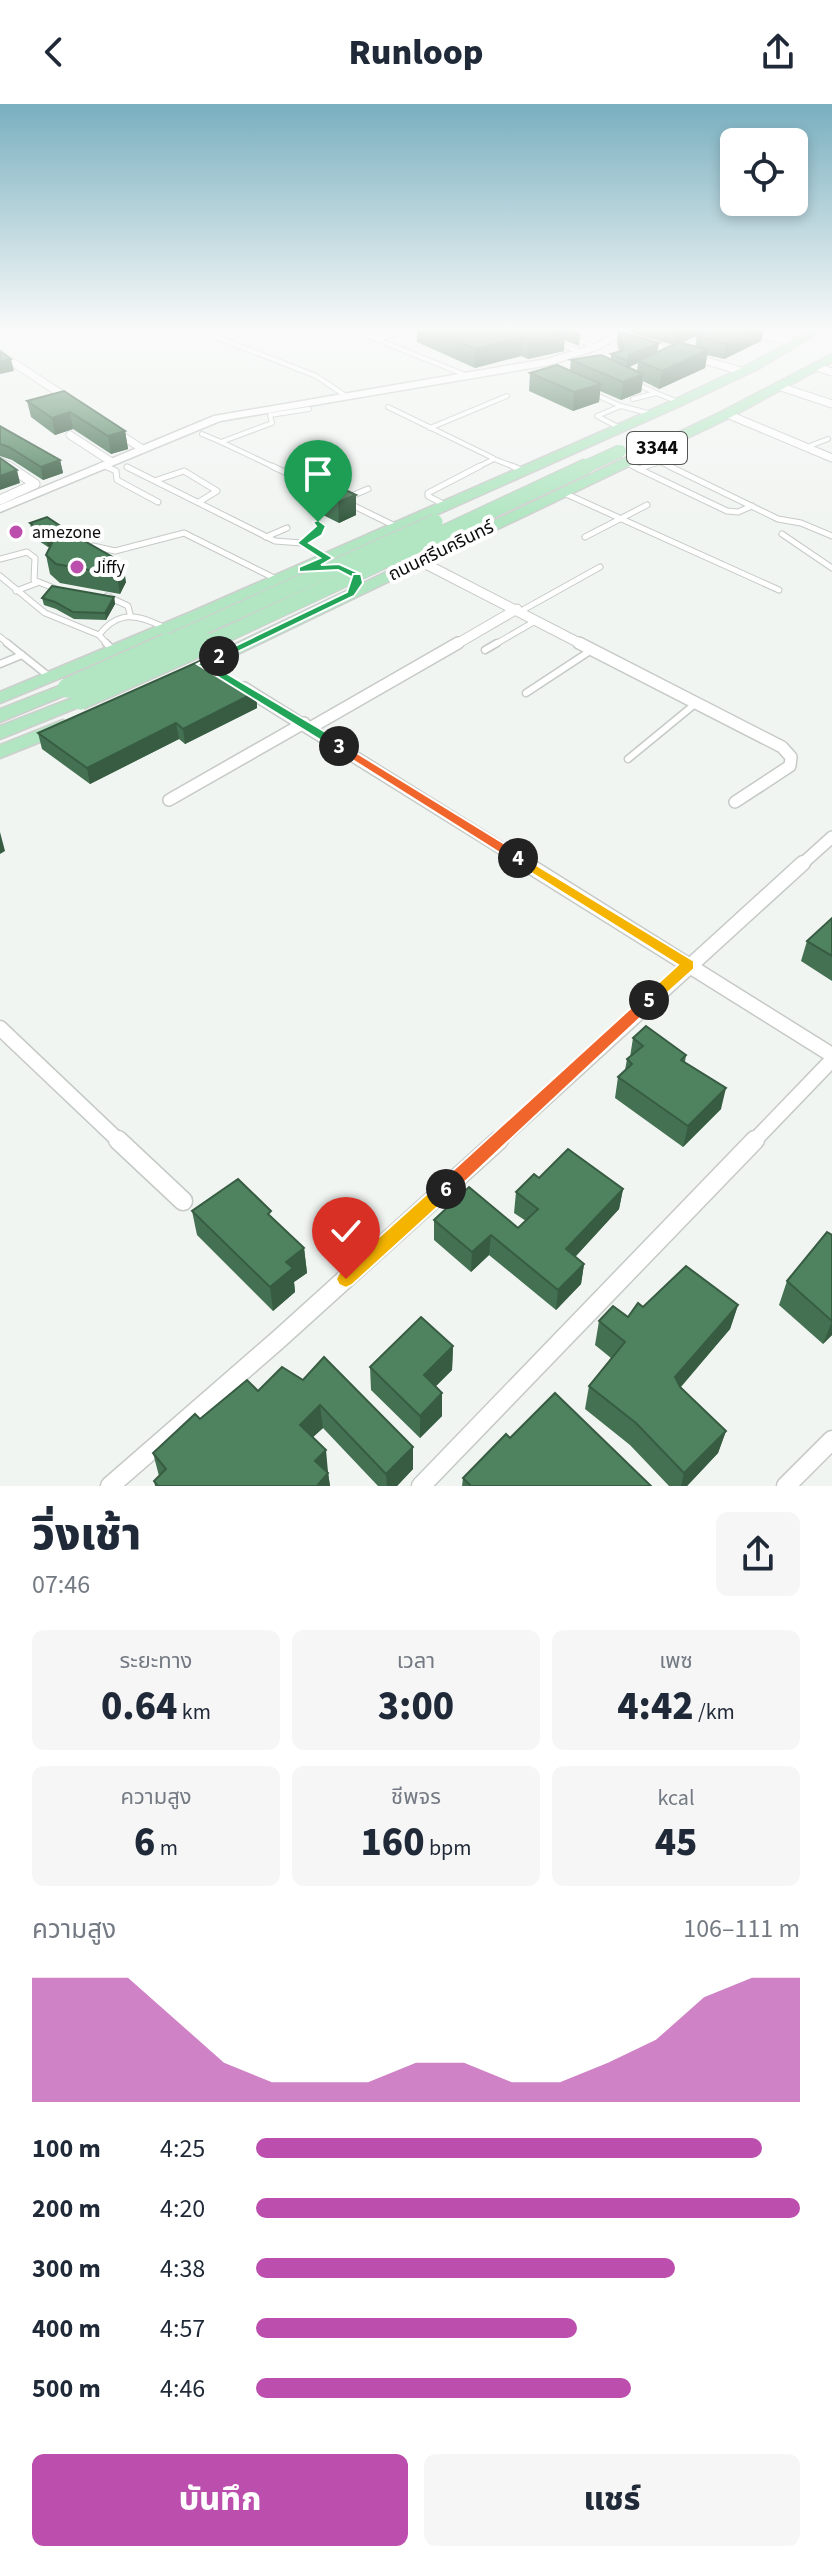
<!DOCTYPE html>
<html lang="th">
<meta charset="utf-8">
<style>
:root{--surface:#fff;--page:#f6f6f7;--text:#1f2937;--muted:#747a83;--accent:#bc4ead}
body{margin:0;font-family:"Source Sans 3","Noto Sans Thai",sans-serif;background:var(--page);color:var(--text);height:100vh;display:flex;flex-direction:column;font-size:30px;white-space:nowrap}
*{box-sizing:border-box;margin:0}
p{font-size:26px;color:var(--muted)}
.icon{flex:none;width:44px;height:44px;fill:none;stroke:currentColor;stroke-width:2;stroke-linecap:round;stroke-linejoin:round}
.map{position:relative;height:1382px;overflow:hidden}
.panel{display:flex;flex-direction:column;background:var(--surface);flex:1}
.panel>*{flex:none}
.tools{position:absolute;left:720px;top:24px;display:grid;gap:16px}
.tools a{display:grid;place-items:center;width:88px;height:88px;border-radius:12px;background:var(--surface);box-shadow:0 4px 12px #0003;font-size:40px}
.pin{position:absolute;display:grid;place-items:center;width:68px;height:68px;color:#fff;margin:-82px -34px;border-radius:50% 50% 50% 0;rotate:-45deg;box-shadow:0 0 8px #0007}
.pin .icon{rotate:45deg}
.km{position:absolute;width:40px;height:40px;margin:-20px;border-radius:50%;background:#222;color:#fff;font-size:22px;line-height:40px;text-align:center}
.round{display:grid;place-items:center;flex:none;width:84px;height:84px;border-radius:12px;background:var(--page)}
.head{display:flex;align-items:center;justify-content:space-between;height:136px;padding:0 32px}
h1{font-size:44px;font-weight:800;line-height:60px}
.figures{display:grid;grid-template-columns:repeat(3,1fr);gap:12px;height:136px;padding:8px 32px}
.figures div{display:grid;align-content:center;border-radius:12px;background:var(--page);text-align:center}
.figures b{font-size:40px;font-weight:800}
.figures small{font-size:22px;font-weight:400}
.figures p{font-size:22px}
.chart{height:224px;padding:16px 32px}
.chart p{display:flex;justify-content:space-between}
.chart svg{width:100%;height:144px;margin-top:8px;fill:var(--accent);opacity:.7}
.button{display:flex;gap:16px;margin-top:auto;padding:16px 32px}
.button a{flex:1;height:92px;border-radius:12px;background:var(--accent);color:#fff;font-size:32px;font-weight:800;line-height:92px;text-align:center}
.button a+a{background:var(--page);color:var(--text)}
ul{padding:0 32px;list-style:none;font-size:26px}
li{display:grid;grid-template-columns:128px 96px 1fr;align-items:center;height:60px}
li i{height:20px;border-radius:10px;background:var(--accent)}
header{display:flex;justify-content:space-between;align-items:center;height:104px;padding:0 32px;background:var(--surface);font-size:36px;font-weight:800}
.map>svg:first-child{display:block}
.lines{fill:none;stroke-linecap:round;stroke-linejoin:round}
.service-far2-casing{stroke:#c6cac7;stroke-width:6}
.service-far1-casing{stroke:#c6cac7;stroke-width:7}
.service-casing{stroke:#c6cac7;stroke-width:9}
.minor-far4-casing{stroke:#c6cac7;stroke-width:9}
.minor-far3-casing{stroke:#c6cac7;stroke-width:11}
.minor-far2-casing{stroke:#c6cac7;stroke-width:14}
.minor-far1-casing{stroke:#c6cac7;stroke-width:17}
.minor-casing{stroke:#c6cac7;stroke-width:21}
.tertiary-casing{stroke:#c6cac7;stroke-width:3}
.primary-casing{stroke:#cecece;stroke-width:3}
.service-far2{stroke:#fff;stroke-width:4}
.service-far1{stroke:#fff;stroke-width:5}
.service{stroke:#fff;stroke-width:6}
.minor-far4{stroke:#fff;stroke-width:7}
.minor-far3{stroke:#fff;stroke-width:9}
.minor-far2{stroke:#fff;stroke-width:11}
.minor-far1{stroke:#fff;stroke-width:14}
.minor{stroke:#fff;stroke-width:18}
.tertiary{fill:#fff;fill-rule:evenodd}
.primary{fill:#b2e6c2;fill-rule:evenodd}
.primary-bridge-far2-casing{stroke:#cecece;stroke-width:14;stroke-linecap:butt}
.primary-bridge-far1-casing{stroke:#cecece;stroke-width:17;stroke-linecap:butt}
.primary-bridge-casing{stroke:#cecece;stroke-width:22;stroke-linecap:butt}
.primary-bridge-far2{stroke:#b2e6c2;stroke-width:12}
.primary-bridge-far1{stroke:#b2e6c2;stroke-width:15}
.primary-bridge{stroke:#b2e6c2;stroke-width:19}
.wall{fill:#447152;fill-rule:evenodd}
.shaded-wall{fill:#375c42}
.building{fill:#4f835f;stroke:#375c42;stroke-width:2}
.split-1{fill:#22a559;stroke:#fff;stroke-width:2}
.split-2{fill:#22a559;stroke:#fff;stroke-width:2}
.split-3{fill:#22a559;stroke:#fff;stroke-width:2}
.split-4{fill:#f0652b;stroke:#fff;stroke-width:2}
.split-5{fill:#f5b400;stroke:#fff;stroke-width:2}
.split-6{fill:#f0652b;stroke:#fff;stroke-width:2}
.split-7{fill:#f5b400;stroke:#fff;stroke-width:2}
.poi-dot{fill:#bc4ead;stroke:#fff;stroke-width:3}
.labels{text-anchor:middle;dominant-baseline:central;stroke-width:8;stroke-linejoin:round;paint-order:stroke}
.far-poi-label{font-size:18px;fill:#0b0c0b;stroke:#fff;text-anchor:start}
.far-street-label{font-size:18px;fill:#0b0c0b;stroke:#fff}
.shield{fill:#fff;stroke:#545554;stroke-width:2}
.shield-label{font-size:20px;font-weight:bold;fill:#0b0c0b}
</style>
<header><svg class="icon" aria-label="back" viewBox="0 0 24 24"><path d="M15 5l-7 7 7 7"/></svg>Runloop<svg class="icon" aria-label="share" viewBox="0 0 24 24"><path d="M12 15V3M7 8l5-5 5 5M5 13v7h14v-7"/></svg></header>
<div class="map">
<svg width="832" height="1382" viewBox="0 0 832 1382">
<rect width="100%" height="100%" fill="#f1f5f2"/>
<g class="lines">
<defs>
<g id="service-far2">
<polyline points="191,223 316,272 346,292"/>
<polyline points="346,223 468,272"/>
<polyline points="575,235 596,243"/>
<polyline points="557,239 580,248"/>
<polyline points="637,280 656,289"/>
<polyline points="594,290 621,302"/>
<polyline points="633,295 656,289 676,297"/>
<polyline points="388,303 493,354"/>
<polyline points="618,323 597,312 621,302 648,309"/>
<polyline points="430,324 507,292"/>
<polyline points="202,330 221,338"/>
<polyline points="807,343 828,335"/>
<polyline points="660,358 673,364"/>
<polyline points="625,359 638,364"/>
<polyline points="101,361 110,364"/>
<polyline points="127,363 130,364"/>
<polyline points="276,364 221,338 272,319 270,311 309,305"/>
<polyline points="476,364 494,355 517,364"/>
<polyline points="641,364 660,358 646,349"/>
</g>
<g id="service-far1">
<polyline points="105,362 116,367 117,376 158,398"/>
<polyline points="272,362 311,381"/>
<polyline points="512,362 521,366"/>
<polyline points="633,362 639,365 647,362"/>
<polyline points="669,362 778,415 801,419 832,432"/>
<polyline points="127,363 275,437 302,439 328,454"/>
<polyline points="639,365 727,407 738,408 752,402"/>
<polyline points="157,376 184,367 217,387 199,398"/>
<polyline points="324,381 346,371"/>
<polyline points="564,389 779,486"/>
<polyline points="349,393 368,385"/>
<polyline points="350,400 397,423"/>
<polyline points="445,401 428,392 428,389 480,362"/>
<polyline points="782,430 832,464"/>
<polyline points="266,433 287,424"/>
<polyline points="585,433 647,401"/>
<polyline points="302,439 318,429 321,422 318,418"/>
<polyline points="93,442 115,447 184,429 278,476"/>
<polyline points="0,455 27,448 35,454 34,476 56,485"/>
<polyline points="0,472 45,509 99,531"/>
<polyline points="16,487 37,479"/>
<polyline points="107,492 128,502 130,510"/>
<polyline points="521,507 600,463"/>
<polyline points="0,533 10,541"/>
<path d="M108 541 99 531C119 505 139 511 165 524"/>
<polyline points="494,541 537,516"/>
</g>
<g id="service">
<polyline points="7,539 51,574"/>
<polyline points="106,539 113,546"/>
<polyline points="485,546 497,539"/>
<polyline points="0,560 22,551"/>
<polyline points="526,589 593,545"/>
<polyline points="628,655 695,600"/>
</g>
<g id="minor-far4">
<polyline points="748,227 795,239"/>
<polyline points="377,234 392,229"/>
<polyline points="644,239 741,267"/>
<polyline points="676,248 731,223"/>
<polyline points="0,250 72,297"/>
<polyline points="816,263 832,268"/>
<polyline points="781,283 832,300"/>
<polyline points="727,310 832,354"/>
<polyline points="113,326 141,344"/>
<polyline points="70,331 110,357"/>
<polyline points="0,357 11,364"/>
</g>
<g id="minor-far3">
<polyline points="0,396 35,380 8,362"/>
<polyline points="420,457 583,541"/>
<polyline points="455,541 517,505"/>
</g>
<g id="minor-far2">
<polyline points="579,539 782,643 791,653 790,662 735,698"/>
<polyline points="244,584 528,761"/>
<polyline points="310,624 458,539"/>
<polyline points="169,696 304,619"/>
<polyline points="801,761 832,733"/>
</g>
<g id="minor-far1">
<polyline points="525,759 832,951"/>
<polyline points="0,924 120,1038"/>
<polyline points="497,1038 803,759"/>
<polyline points="753,1038 832,956"/>
</g>
<g id="minor">
<polyline points="118,1036 183,1097"/>
<polyline points="110,1382 279,1235 499,1036"/>
<polyline points="421,1382 755,1036"/>
<polyline points="786,1382 832,1336"/>
</g>
<polygon id="tertiary" points="626,223 635,223 599,245 549,261 220,317 0,408 0,401 214,312 547,255 593,241"/>
<g id="primary">
<polygon points="816,223 828,223 756,266 680,302 203,515 0,599 0,588 191,508 671,297 748,261"/>
<polygon points="832,250 832,258 731,313 190,573 178,573 175,569 723,307"/>
<polygon points="67,579 73,580 76,584 73,588 0,618 0,605"/>
<polygon points="80,591 89,596 86,600 0,635 0,622"/>
<polygon points="63,616 72,622 70,626 0,654 0,641"/>
</g>
</defs>
<use href="#service-far2" class="service-far2-casing"/>
<use href="#service-far1" class="service-far1-casing"/>
<use href="#service" class="service-casing"/>
<use href="#minor-far4" class="minor-far4-casing"/>
<use href="#minor-far3" class="minor-far3-casing"/>
<use href="#minor-far2" class="minor-far2-casing"/>
<use href="#minor-far1" class="minor-far1-casing"/>
<use href="#minor" class="minor-casing"/>
<use href="#tertiary" class="tertiary-casing"/>
<use href="#primary" class="primary-casing"/>
<use href="#service-far2" class="service-far2"/>
<use href="#service-far1" class="service-far1"/>
<use href="#service" class="service"/>
<use href="#minor-far4" class="minor-far4"/>
<use href="#minor-far3" class="minor-far3"/>
<use href="#minor-far2" class="minor-far2"/>
<use href="#minor-far1" class="minor-far1"/>
<use href="#minor" class="minor"/>
<use href="#tertiary" class="tertiary"/>
<use href="#primary" class="primary"/>
<defs>
<polyline id="primary-bridge-far2" points="583,364 620,347"/>
<g id="primary-bridge-far1">
<polyline points="163,541 435,418"/>
<polyline points="204,541 587,362"/>
</g>
<g id="primary-bridge">
<polyline points="67,584 167,539"/>
<polyline points="80,596 208,539"/>
</g>
</defs>
<use href="#primary-bridge-far2" class="primary-bridge-far2-casing"/>
<use href="#primary-bridge-far1" class="primary-bridge-far1-casing"/>
<use href="#primary-bridge" class="primary-bridge-casing"/>
<use href="#primary-bridge-far2" class="primary-bridge-far2"/>
<use href="#primary-bridge-far1" class="primary-bridge-far1"/>
<use href="#primary-bridge" class="primary-bridge"/>
</g>
<g class="wall">
<polygon points="417,222 565,222 580,231 579,242 564,236 564,247 528,255 521,252 475,264 417,238"/>
<path d="M632 222H717L681 239 695 243 697 232 718 222H786L777 228 764 225 761 237 724 255 707 251 705 264 659 285 643 277 641 288 621 296 600 287 599 298 573 307 529 287 530 269 570 267 571 256 611 255V250L619 247 617 239 618 227 658 248 673 241 631 229ZM638 259 637 267 629 263Z"/>
<polygon points="64,287 125,327 128,345 111,350 73,325 55,331 31,313 27,297"/>
<polygon points="0,322 60,356 63,369 43,376 12,356 0,352"/>
<polygon points="318,373 356,411 339,419 301,400 300,381"/>
<polygon points="47,413 126,478 120,490 60,479 50,470 46,451 51,442 48,443 33,433 30,419"/>
<polygon points="114,493 115,500 106,516 74,515 56,505 44,501 42,494"/>
<polygon points="256,588 257,604 185,640 179,635 90,680 42,645 38,629"/>
<polygon points="832,814 832,877 801,857 807,837"/>
<polygon points="633,934 686,951 685,958 721,1005 683,1043 615,994 618,973 625,966 627,955 630,953"/>
<polygon points="539,1074 623,1085 619,1105 575,1153 584,1160 581,1180 556,1206 489,1151 471,1168 434,1136 434,1116 518,1124 526,1117 514,1109 516,1088"/>
<polygon points="192,1107 273,1115 304,1144 307,1169 294,1178 295,1188 273,1207 197,1131"/>
<polygon points="832,1131 832,1231 823,1240 779,1201 787,1177"/>
<polygon points="738,1201 730,1225 681,1283 726,1327 718,1349 687,1382 669,1382 630,1341 585,1305 589,1282 611,1254 595,1241 599,1217 628,1213 643,1203"/>
<polygon points="453,1242 452,1266 436,1282 442,1312 420,1334 371,1286 370,1263"/>
<polygon points="303,1276 413,1343 413,1365 397,1382 378,1382 323,1324 313,1333 328,1368 330,1382 155,1382 154,1377 159,1372 153,1349 200,1315 258,1287"/>
<polygon points="510,1334 651,1382 462,1382 463,1374"/>
</g>
<g class="shaded-wall">
<polygon points="689,222 717,222 675,242 677,228"/>
<polygon points="778,222 786,222 777,228"/>
<polygon points="764,223 761,237 724,255 726,240"/>
<polygon points="565,228 564,247 528,255 529,236"/>
<polygon points="522,233 521,252 475,264 475,245"/>
<polygon points="659,239 657,250 638,257 638,259 629,263 626,269 627,257 630,251"/>
<polygon points="708,246 705,264 659,285 662,267"/>
<polygon points="11,255 14,267 0,270 0,258"/>
<polygon points="643,270 641,288 621,296 623,278"/>
<polygon points="601,280 599,298 573,307 574,288"/>
<polygon points="70,308 73,325 55,331 52,314"/>
<polygon points="125,327 128,345 111,350 108,332"/>
<polygon points="60,356 63,369 43,376 41,363"/>
<polygon points="17,366 20,379 0,386 0,372"/>
<polygon points="356,391 356,411 339,419 338,398"/>
<polygon points="62,423 65,437 48,443 45,429"/>
<polygon points="123,459 126,478 120,490 117,471"/>
<polygon points="114,493 115,500 106,516 105,509"/>
<polygon points="256,588 257,604 185,640 183,625"/>
<polygon points="176,619 179,635 90,680 87,664"/>
<polygon points="0,728 5,747 0,750"/>
<polygon points="726,984 721,1005 683,1043 688,1022"/>
<polygon points="623,1085 619,1105 564,1165 566,1145"/>
<polygon points="491,1131 489,1151 471,1168 472,1148"/>
<polygon points="304,1144 307,1169 294,1178 295,1188 273,1207 270,1183 286,1158"/>
<polygon points="584,1160 581,1180 556,1206 558,1186"/>
<polygon points="738,1201 730,1225 669,1296 675,1273"/>
<polygon points="832,1217 832,1231 823,1240"/>
<polygon points="453,1242 452,1266 424,1294 424,1271"/>
<polygon points="442,1289 442,1312 420,1334 420,1312"/>
<polygon points="320,1301 323,1324 302,1343 300,1321"/>
<polygon points="726,1327 718,1349 687,1382 681,1382 684,1369"/>
<polygon points="413,1343 413,1365 397,1382 387,1382 386,1370"/>
<polygon points="326,1346 328,1368 318,1379 315,1357"/>
<polygon points="328,1369 330,1382 317,1382"/>
</g>
<g class="building">
<polygon points="423,222 551,222 565,228 529,236 522,233 475,245"/>
<polygon points="559,222 565,222 580,231"/>
<polygon points="657,222 689,222 677,228"/>
<polygon points="718,222 763,222 764,223 726,240 697,232"/>
<polygon points="618,227 659,239 630,251 627,257 611,250 624,246"/>
<polygon points="679,238 708,246 662,267 638,257"/>
<polygon points="0,247 11,255 0,258"/>
<polygon points="601,251 643,270 623,278 571,256"/>
<polygon points="557,261 601,280 574,288 530,269"/>
<polygon points="64,287 125,327 108,332 70,308 52,314 27,297"/>
<polygon points="0,322 60,356 41,363 9,343 0,340"/>
<polygon points="0,354 17,366 0,372"/>
<polygon points="318,373 356,391 338,398 300,381"/>
<polygon points="47,413 62,423 45,429 30,419"/>
<polygon points="60,423 123,459 117,471 56,460 46,451"/>
<polygon points="52,482 114,493 105,509 73,508 55,498 42,494"/>
<polygon points="202,556 256,588 183,625 176,619 87,664 38,629"/>
<polygon points="832,814 832,852 807,837"/>
<polygon points="646,922 686,951 681,956 726,984 688,1022 618,973 632,960 627,955 643,942 633,934"/>
<polygon points="568,1045 623,1085 566,1145 584,1160 558,1186 491,1131 472,1148 434,1116 469,1083 518,1124 538,1105 516,1088 534,1070 539,1074"/>
<polygon points="238,1075 271,1107 268,1110 304,1144 286,1158 293,1164 270,1183 192,1107"/>
<polygon points="827,1128 832,1131 832,1217 787,1177"/>
<polygon points="686,1162 738,1201 675,1273 680,1283 726,1327 684,1369 636,1319 589,1282 625,1238 599,1217 613,1202 628,1213 638,1199 643,1203"/>
<polygon points="421,1213 453,1242 424,1271 442,1289 420,1312 370,1263"/>
<polygon points="324,1253 413,1343 386,1370 320,1301 300,1321 326,1346 315,1357 328,1369 317,1382 158,1382 154,1377 166,1365 153,1349 195,1310 200,1315 247,1276 258,1287 282,1263 303,1276"/>
<polygon points="555,1289 651,1382 471,1382 463,1374 506,1330 510,1334"/>
</g>
<linearGradient id="sky" x2="0" y2="1"><stop stop-color="#79afbf"/><stop offset="0.54" stop-color="#f9faf9"/><stop offset="1" stop-color="#f9faf9" stop-opacity="0"/></linearGradient>
<rect width="832" height="416" fill="url(#sky)"/>
<polygon class="split-1" points="318,416 326,422 322,431 309,439 333,454 321,461 339,460 361,470 361,474 353,474 338,466 299,468 299,463 320,454 297,439 316,422 313,418"/>
<polygon class="split-2" points="353,470 361,470 363,479 354,492 223,555 214,552 347,488"/>
<polygon class="split-3" points="219,549 225,552 211,560 344,639 344,645 335,645 197,560"/>
<polygon class="split-4" points="339,638 523,751 523,758 514,758 335,645 335,639"/>
<polygon class="split-5" points="518,750 694,857 694,865 655,900 644,900 644,892 678,861 514,758 514,751"/>
<polygon class="split-6" points="649,890 655,892 655,900 452,1090 439,1090 437,1085 439,1079 644,892"/>
<polygon class="split-7" points="446,1077 452,1079 455,1085 452,1090 352,1181 346,1184 339,1181 336,1175 339,1169 439,1079"/>
<g class="poi-dot">
<circle cx="16" cy="428" r="8"/>
<circle cx="77" cy="463" r="8"/>
</g>
<g class="labels">
<g class="far-poi-label">
<text x="32" y="428">amezone</text>
<text x="93" y="463">Jiffy</text>
</g>
<g class="far-street-label">
<text transform="translate(441 447) rotate(-26)">ถนนศรีนครินทร์</text>
</g>
<rect class="shield" x="627" y="328" width="60" height="32" rx="6"/>
<g class="shield-label">
<text x="657" y="344">3344</text>
</g>
</g>
</svg>
<div class="tools">
<a><svg class="icon" aria-label="locate" viewBox="0 0 24 24"><circle cx="12" cy="12" r="6"/><path d="M12 2v4M12 18v4M2 12h4M18 12h4"/></svg></a>
</div>
<div class="pin" style="left:318px;top:418px;background:#1e9e55"><svg class="icon" aria-label="arrive" viewBox="0 0 24 24"><path d="M6 21V4h12l-3 4 3 4H6"/></svg></div>
<div class="pin" style="left:346px;top:1175px;background:#d93025"><svg class="icon" aria-label="check" viewBox="0 0 24 24"><path d="M5 12l5 5 9-10"/></svg></div>
<b class="km" style="left:219px;top:552px">2</b>
<b class="km" style="left:339px;top:642px">3</b>
<b class="km" style="left:518px;top:754px">4</b>
<b class="km" style="left:649px;top:896px">5</b>
<b class="km" style="left:446px;top:1085px">6</b>
</div>
<section class="panel">
<div class="head"><div><h1>วิ่งเช้า</h1><p>07:46</p></div><a class="round"><svg class="icon" aria-label="share" viewBox="0 0 24 24"><path d="M12 15V3M7 8l5-5 5 5M5 13v7h14v-7"/></svg></a></div>
<div class="figures">
<div><p>ระยะทาง</p><b>0.64<small> km</small></b></div>
<div><p>เวลา</p><b>3:00</b></div>
<div><p>เพซ</p><b>4:42<small> /km</small></b></div>
</div>
<div class="figures">
<div><p>ความสูง</p><b>6<small> m</small></b></div>
<div><p>ชีพจร</p><b>160<small> bpm</small></b></div>
<div><p>kcal</p><b>45</b></div>
</div>
<div class="chart"><p><span>ความสูง</span>106–111 m</p>
<svg viewBox="0 0 160 44" preserveAspectRatio="none"><path d="M0 44V6L10 6L20 6L30 19L40 32L50 38L60 38L70 38L80 32L90 32L100 38L110 38L120 32L130 25L140 12L150 6L160 6V44z"/></svg>
</div>
<ul>
<li><b>100 m</b>4:25<i style="width:93%"></i></li>
<li><b>200 m</b>4:20<i style="width:100%"></i></li>
<li><b>300 m</b>4:38<i style="width:77%"></i></li>
<li><b>400 m</b>4:57<i style="width:59%"></i></li>
<li><b>500 m</b>4:46<i style="width:69%"></i></li>
</ul>
<div class="button"><a>บันทึก</a><a>แชร์</a></div>
</section>
